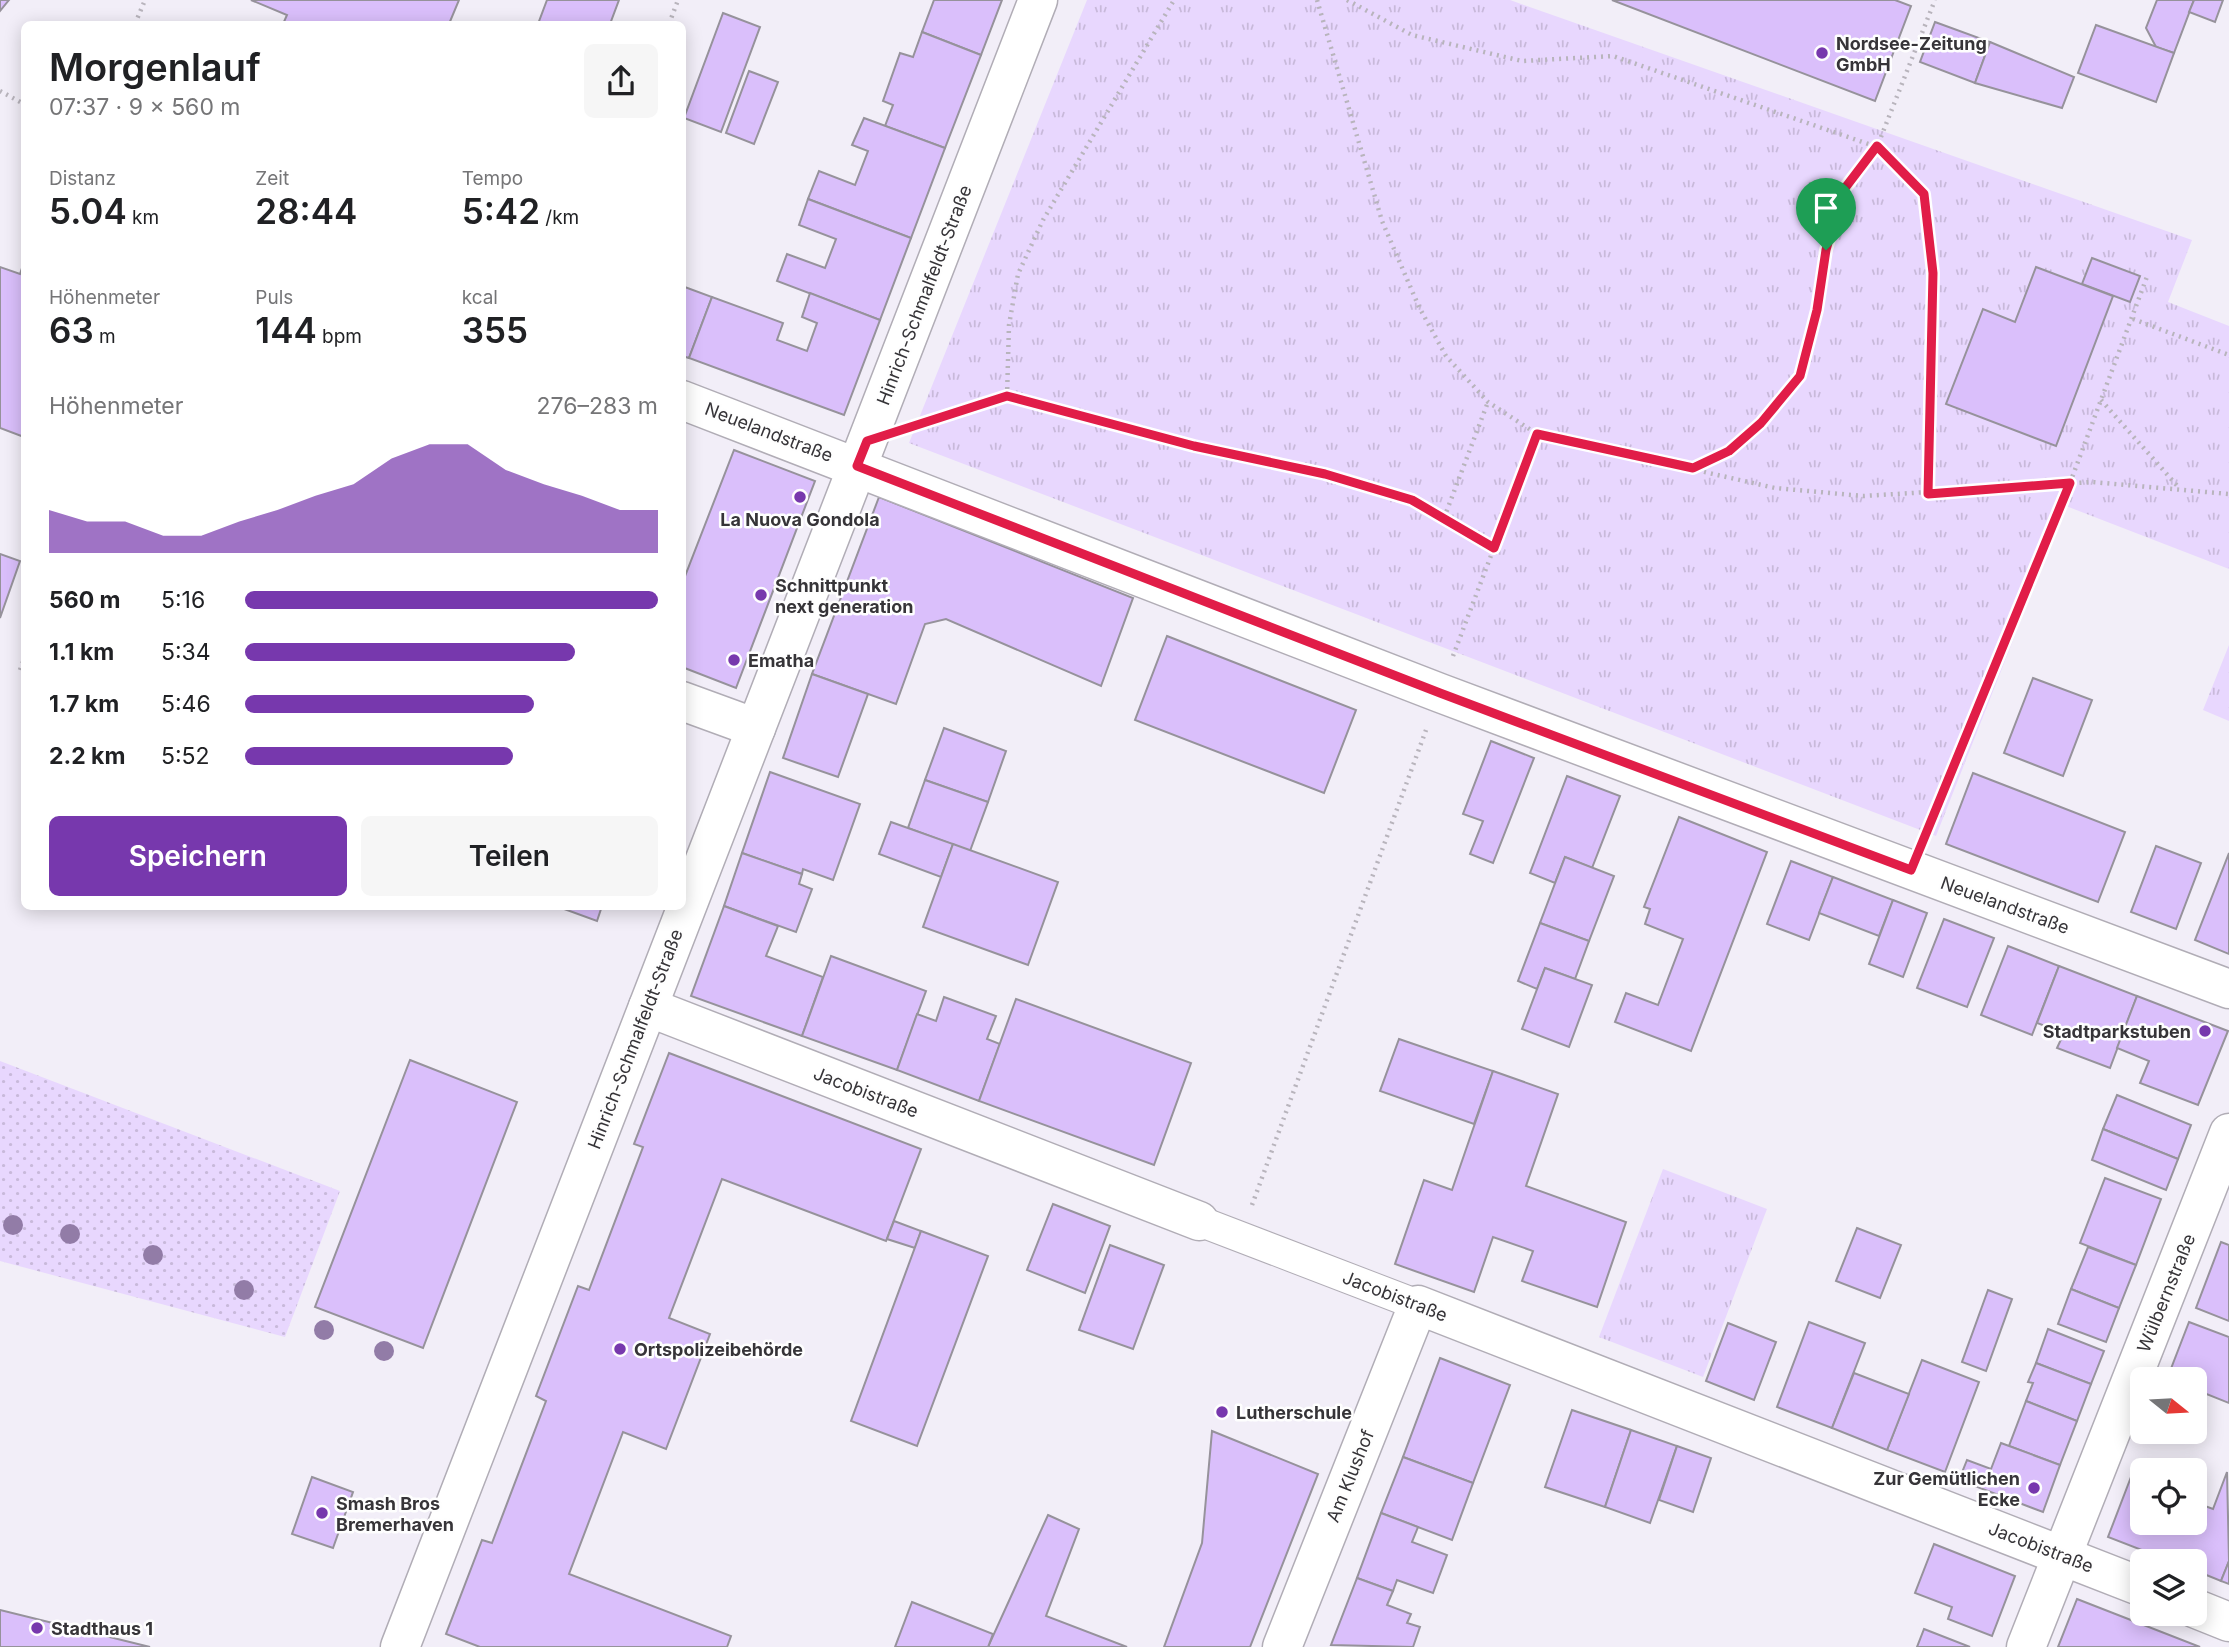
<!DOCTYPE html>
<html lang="de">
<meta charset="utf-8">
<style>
:root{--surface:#fff;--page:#f6f6f6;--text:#202124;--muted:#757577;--accent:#7738ad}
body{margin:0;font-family:Inter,sans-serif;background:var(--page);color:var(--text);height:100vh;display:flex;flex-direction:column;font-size:26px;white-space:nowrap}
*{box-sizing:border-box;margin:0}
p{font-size:23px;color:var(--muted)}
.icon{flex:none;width:38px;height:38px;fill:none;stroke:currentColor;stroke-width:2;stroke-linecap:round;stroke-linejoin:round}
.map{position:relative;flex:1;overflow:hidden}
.details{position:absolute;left:21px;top:21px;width:665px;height:889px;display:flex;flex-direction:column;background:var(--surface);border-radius:10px;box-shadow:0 4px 18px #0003}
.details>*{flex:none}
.needle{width:46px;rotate:108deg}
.fabs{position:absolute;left:2130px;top:1367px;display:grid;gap:14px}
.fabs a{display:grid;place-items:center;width:77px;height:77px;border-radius:10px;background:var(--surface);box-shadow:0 4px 18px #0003;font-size:35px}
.pin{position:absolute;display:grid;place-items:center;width:60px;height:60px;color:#fff;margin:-72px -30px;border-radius:50% 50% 50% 0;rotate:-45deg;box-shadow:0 0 7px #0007}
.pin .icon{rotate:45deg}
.round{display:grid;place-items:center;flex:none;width:74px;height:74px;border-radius:10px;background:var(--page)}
.summary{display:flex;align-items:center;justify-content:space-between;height:119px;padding:0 28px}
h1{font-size:38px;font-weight:600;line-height:52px}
.metrics{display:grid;grid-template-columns:repeat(3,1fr);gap:10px;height:119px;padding:7px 28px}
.metrics div{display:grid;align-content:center}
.metrics b{font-size:35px;font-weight:600}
.metrics small{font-size:19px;font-weight:400}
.metrics p{font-size:19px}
.chart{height:196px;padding:14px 28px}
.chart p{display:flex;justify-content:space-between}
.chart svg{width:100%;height:126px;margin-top:7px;fill:var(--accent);opacity:.7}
.cta{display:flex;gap:14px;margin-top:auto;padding:14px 28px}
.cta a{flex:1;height:80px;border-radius:10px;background:var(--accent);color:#fff;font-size:28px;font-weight:600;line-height:80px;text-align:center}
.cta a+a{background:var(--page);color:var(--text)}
ul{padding:0 28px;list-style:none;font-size:23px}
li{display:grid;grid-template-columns:112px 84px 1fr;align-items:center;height:52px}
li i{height:18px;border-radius:9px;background:var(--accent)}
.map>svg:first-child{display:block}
.grass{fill:url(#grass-dots)}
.park{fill:url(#park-tufts)}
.building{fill:#dabffb;stroke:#96929b;stroke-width:2}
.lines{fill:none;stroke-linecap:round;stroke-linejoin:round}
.pedestrian-casing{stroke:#b1adb6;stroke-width:32}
.minor-casing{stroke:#b1adb6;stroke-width:41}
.tertiary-casing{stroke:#b1adb6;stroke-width:41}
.path{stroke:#b8b4bc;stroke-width:4.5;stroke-dasharray:2 5;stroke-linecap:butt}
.pedestrian{stroke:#fff;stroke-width:30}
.minor{stroke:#fff;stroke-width:38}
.tertiary{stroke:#fff;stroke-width:38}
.tree{fill:#927ca7}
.route-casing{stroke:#fff;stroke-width:14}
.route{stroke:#e11d48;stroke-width:9}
.poi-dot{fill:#7738ad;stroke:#fefefe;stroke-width:2.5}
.labels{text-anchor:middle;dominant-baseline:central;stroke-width:5;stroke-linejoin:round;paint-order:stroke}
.poi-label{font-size:18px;font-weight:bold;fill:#363438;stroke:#fefefe;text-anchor:start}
.street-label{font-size:18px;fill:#363438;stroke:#fefefe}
</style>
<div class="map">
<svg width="2229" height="1647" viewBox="0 0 2229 1647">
<defs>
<pattern id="grass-dots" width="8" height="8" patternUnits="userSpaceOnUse" patternTransform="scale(1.75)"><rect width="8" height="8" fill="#e8d7fe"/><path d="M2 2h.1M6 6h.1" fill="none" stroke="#c8b9da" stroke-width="1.8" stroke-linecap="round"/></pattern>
<pattern id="park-tufts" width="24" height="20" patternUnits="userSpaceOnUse" patternTransform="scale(1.75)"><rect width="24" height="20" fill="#e8d7fe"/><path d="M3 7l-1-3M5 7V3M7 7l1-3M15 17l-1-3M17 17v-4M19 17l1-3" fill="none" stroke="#c8b9da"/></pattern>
</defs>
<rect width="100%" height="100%" fill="#f2eef8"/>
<polygon class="grass" points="0,1061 340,1191 285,1337 0,1261"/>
<g class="park">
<polygon points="1087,0 1510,0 2192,240 2168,302 2229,326 2229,569 2066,506 1936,836 909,443"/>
<polygon points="2229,645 2229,721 2203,710"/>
<polygon points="1663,1169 1767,1209 1703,1377 1599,1337"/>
</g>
<g class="building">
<polygon points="0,0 9,0 0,11"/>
<polygon points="251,0 459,0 449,24 283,24 287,15"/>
<polygon points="547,0 619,0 610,24 538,24"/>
<polygon points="934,0 1002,0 981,55 922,32"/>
<polygon points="1612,0 1895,0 1911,6 1875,101"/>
<polygon points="2157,0 2194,0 2174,53 2156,47 2146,28"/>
<polygon points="2194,0 2223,0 2215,22 2189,12"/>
<polygon points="723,13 760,27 721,132 684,118"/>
<polygon points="1935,22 1990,42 1975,83 1920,62"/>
<polygon points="2096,25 2174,53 2156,102 2078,73"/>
<polygon points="922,32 981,55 945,148 885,126 893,105 883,101 900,53 913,57"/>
<polygon points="1990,42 2074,77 2062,108 1975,83"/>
<polygon points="749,71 778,82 754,144 726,133"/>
<polygon points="864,118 945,148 911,238 808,199 819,171 855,185 868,151 852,145"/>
<polygon points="808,199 911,238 880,320 777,281 787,254 825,268 836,239 799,225"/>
<polygon points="2092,258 2140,276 2130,302 2082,284"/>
<polygon points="24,262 24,437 0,428 0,267 20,274"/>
<polygon points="2036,267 2113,296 2056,446 1946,404 1983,309 2015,322"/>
<polygon points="682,286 712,297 689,358 682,356"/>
<polygon points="810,293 880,320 844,415 689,358 712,297 783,323 777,340 807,351 817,323 802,317"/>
<polygon points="734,450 815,481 736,688 682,667 682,584"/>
<polygon points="879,497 1133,598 1101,686 946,619 925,624 896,704 812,674"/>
<polygon points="0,554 20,561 0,618"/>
<polygon points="1167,636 1356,710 1324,793 1135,720"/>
<polygon points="812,674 868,694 838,777 783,758"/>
<polygon points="2033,678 2092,700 2063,776 2004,753"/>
<polygon points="944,728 1006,751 988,802 925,780"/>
<polygon points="1491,741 1534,758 1493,863 1470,854 1483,821 1463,814"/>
<polygon points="770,772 860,804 833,880 803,869 802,874 742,853"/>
<polygon points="1973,773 2125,832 2098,902 1946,844"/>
<polygon points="1567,776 1620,796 1592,868 1565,857 1555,883 1530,873"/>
<polygon points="925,780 988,802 970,851 908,828"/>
<polygon points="1679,817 1767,852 1691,1051 1615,1022 1626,993 1658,1005 1683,939 1645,924 1650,909 1644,907"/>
<polygon points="891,822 953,844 941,877 879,854"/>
<polygon points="953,844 1058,882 1028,965 923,927"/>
<polygon points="2156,846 2201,863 2176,929 2131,912"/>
<polygon points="742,853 802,874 799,884 812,889 796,932 724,906"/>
<polygon points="2229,853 2229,954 2195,940"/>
<polygon points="1565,857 1614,876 1589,941 1540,923"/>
<polygon points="1791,861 1833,877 1809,940 1767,924"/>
<polygon points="1833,877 1893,900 1879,936 1819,913"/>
<polygon points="1893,900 1927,913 1903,977 1869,964"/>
<polygon points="556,906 602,906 597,921"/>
<polygon points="724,906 778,926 766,956 823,977 802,1036 691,996"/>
<polygon points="1944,919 1994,938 1967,1007 1917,988"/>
<polygon points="1540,923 1589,941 1575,979 1545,968 1537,989 1518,981"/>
<polygon points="2008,946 2059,966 2032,1035 1981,1015"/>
<polygon points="831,956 926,991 897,1070 802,1036"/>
<polygon points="2059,966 2137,996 2110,1068 2057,1048 2064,1033 2037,1023"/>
<polygon points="1545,968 1592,985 1569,1047 1522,1029"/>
<polygon points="2137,996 2228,1031 2198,1105 2140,1083 2149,1061 2117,1048"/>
<polygon points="944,997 996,1016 987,1039 1000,1044 979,1101 897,1070 917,1014 936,1021"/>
<polygon points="1016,999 1191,1063 1154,1165 979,1101"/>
<polygon points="1399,1039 1493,1071 1474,1124 1380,1091"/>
<polygon points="669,1053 921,1149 886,1241 722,1179 669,1318 710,1334 666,1449 623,1432 569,1574 731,1636 727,1647 480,1647 446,1634 482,1540 492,1543 546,1401 536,1396 578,1286 589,1290 643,1147 634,1144"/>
<polygon points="410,1060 517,1102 423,1348 315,1307"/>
<polygon points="1493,1071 1558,1094 1526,1186 1626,1222 1597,1307 1522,1281 1533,1251 1493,1237 1474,1292 1395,1264 1424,1180 1452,1190"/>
<polygon points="2117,1095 2191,1125 2178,1159 2103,1129"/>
<polygon points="2103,1129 2178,1159 2166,1190 2092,1160"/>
<polygon points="2105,1178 2161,1199 2136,1265 2080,1243"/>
<polygon points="1053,1204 1110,1226 1085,1293 1027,1270"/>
<polygon points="894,1221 921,1231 915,1248 887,1239"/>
<polygon points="1857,1228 1901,1245 1880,1298 1836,1281"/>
<polygon points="921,1231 988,1256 917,1446 851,1421"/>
<polygon points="2221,1242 2229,1245 2229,1321 2196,1308"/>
<polygon points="1110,1245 1164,1265 1133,1349 1079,1330"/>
<polygon points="2088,1247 2136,1265 2119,1308 2071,1289"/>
<polygon points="2071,1289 2119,1308 2106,1342 2058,1324"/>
<polygon points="1988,1290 2012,1299 1986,1371 1962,1362"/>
<polygon points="1809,1322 1865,1343 1832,1428 1777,1407"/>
<polygon points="2189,1322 2229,1337 2229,1403 2194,1389 2194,1379 2167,1379"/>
<polygon points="1728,1323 1776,1342 1754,1400 1706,1381"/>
<polygon points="2048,1329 2104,1351 2091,1384 2036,1363"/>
<polygon points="1440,1358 1510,1385 1473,1483 1403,1457"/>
<polygon points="1922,1360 1979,1382 1945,1472 1887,1450"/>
<polygon points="2036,1363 2091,1384 2077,1421 2026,1401 2033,1383 2028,1382"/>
<polygon points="1854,1373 1909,1394 1887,1450 1832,1428"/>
<polygon points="2026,1401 2077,1421 2060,1465 2009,1446"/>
<polygon points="1572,1410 1631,1430 1605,1507 1545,1487"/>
<polygon points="1631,1430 1677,1446 1650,1523 1605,1507"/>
<polygon points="1212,1431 1318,1474 1250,1647 1164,1647 1202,1543"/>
<polygon points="2001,1443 2060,1465 2043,1512 1959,1480 1967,1460 1991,1469"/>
<polygon points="1677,1446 1711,1458 1693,1512 1659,1500"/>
<polygon points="1403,1457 1473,1483 1452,1540 1381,1513"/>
<polygon points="2227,1472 2229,1561 2221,1581 2194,1570 2194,1561 2170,1561 2108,1537 2131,1477 2142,1481 2142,1522 2194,1522 2194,1502 2213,1509"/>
<polygon points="312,1477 353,1492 333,1548 292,1534"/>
<polygon points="1381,1513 1418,1527 1412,1542 1447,1555 1433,1593 1397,1580 1393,1591 1357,1578"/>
<polygon points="1048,1515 1079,1529 1046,1616 1127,1647 988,1647"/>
<polygon points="1934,1544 2015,1576 1992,1636 1948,1619 1952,1607 1915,1593"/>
<polygon points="2229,1561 2229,1584 2221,1581"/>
<polygon points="1357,1578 1393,1591 1387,1605 1411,1614 1407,1623 1420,1627 1413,1647 1331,1645"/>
<polygon points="2077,1599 2200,1647 2058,1647"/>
<polygon points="912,1602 993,1634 988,1647 895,1647"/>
<polygon points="0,1610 150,1647 0,1647"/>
<polygon points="1924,1629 1970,1647 1917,1647"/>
</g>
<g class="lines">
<defs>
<polyline id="pedestrian" points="1199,1221 1418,1305"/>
<g id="minor">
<polyline points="682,400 1440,693 2229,989"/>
<polyline points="682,701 756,728"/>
<polyline points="648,1007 1199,1221"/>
<polyline points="2194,1608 2229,1622"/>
<polyline points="1282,1647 1418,1305 2142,1587"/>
<polyline points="2026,1647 2229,1133"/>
</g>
<polyline id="tertiary" points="400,1647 1038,0"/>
</defs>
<use href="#pedestrian" class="pedestrian-casing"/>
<use href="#minor" class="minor-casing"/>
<use href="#tertiary" class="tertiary-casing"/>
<g class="path">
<polyline points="1317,0 1382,221 1419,307 1446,356 1488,402 1537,434 1775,488 1863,496 2092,482 2229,494"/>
<polyline points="1347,0 1412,35 1522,61 1613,56 1877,147 1924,194 1933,273 1928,493"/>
<polyline points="135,24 145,0"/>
<polyline points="669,24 678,0"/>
<polyline points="0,91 24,104"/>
<polyline points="2133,319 2229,355"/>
<polyline points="1007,396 1009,325 1018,274 1043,220 1174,0"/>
<polyline points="2101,400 2180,489"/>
<polyline points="915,427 1007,396 1194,446 1325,473 1412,500 1494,548"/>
<polyline points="1694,467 1729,451 1761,423 1800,375 1817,310 1826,250 1841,192 1877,147 1935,0"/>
<polyline points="1444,518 1488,402"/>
<polyline points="1453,656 1537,434"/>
<polyline points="20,670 24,659"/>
<polyline points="1927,833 2070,483 2148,274"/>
<polyline points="1252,1205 1426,730"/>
</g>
<use href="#pedestrian" class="pedestrian"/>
<use href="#minor" class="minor"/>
<use href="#tertiary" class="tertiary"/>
</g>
<g class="tree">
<circle cx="13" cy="1225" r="10"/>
<circle cx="70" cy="1234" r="10"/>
<circle cx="153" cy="1255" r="10"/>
<circle cx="244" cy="1290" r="10"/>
<circle cx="324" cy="1330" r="10"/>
<circle cx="384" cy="1351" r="10"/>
</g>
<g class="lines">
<defs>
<polygon id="route" points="1877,146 1924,194 1933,273 1928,494 2070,483 1911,870 1440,693 857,466 867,441 1007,396 1194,446 1325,474 1412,500 1494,548 1537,434 1693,468 1729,451 1761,423 1800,376 1817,310 1826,250 1842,192"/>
</defs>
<use href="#route" class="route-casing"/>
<use href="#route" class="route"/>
</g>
<g class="poi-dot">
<circle cx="1822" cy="53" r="7"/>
<circle cx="800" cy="497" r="7"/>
<circle cx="761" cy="595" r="7"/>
<circle cx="734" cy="660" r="7"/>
<circle cx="2205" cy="1031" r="7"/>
<circle cx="620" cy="1349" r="7"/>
<circle cx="1222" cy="1412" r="7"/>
<circle cx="2034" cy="1488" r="7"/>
<circle cx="322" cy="1513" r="7"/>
<circle cx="37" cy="1628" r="7"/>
</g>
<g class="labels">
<g class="poi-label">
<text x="1836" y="43">Nordsee-Zeitung<tspan x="1836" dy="21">GmbH</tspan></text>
<text x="800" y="519" text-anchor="middle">La Nuova Gondola</text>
<text x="775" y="585">Schnittpunkt<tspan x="775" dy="21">next generation</tspan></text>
<text x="748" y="660">Ematha</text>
<text x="2191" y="1031" text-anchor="end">Stadtparkstuben</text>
<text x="634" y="1349">Ortspolizeibehörde</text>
<text x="1236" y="1412">Lutherschule</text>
<text x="2020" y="1478" text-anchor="end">Zur Gemütlichen<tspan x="2020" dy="21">Ecke</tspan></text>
<text x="336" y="1503">Smash Bros<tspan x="336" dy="21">Bremerhaven</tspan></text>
<text x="51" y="1628">Stadthaus 1</text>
</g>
<g class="street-label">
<text transform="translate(924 295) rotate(-69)">Hinrich-Schmalfeldt-Straße</text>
<text transform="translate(769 432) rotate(21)">Neuelandstraße</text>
<text transform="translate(2005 905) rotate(20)">Neuelandstraße</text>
<text transform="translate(635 1039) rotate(-69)">Hinrich-Schmalfeldt-Straße</text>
<text transform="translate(866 1092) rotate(21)">Jacobistraße</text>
<text transform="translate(2166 1293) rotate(-68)">Wülbernstraße</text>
<text transform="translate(1395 1296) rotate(21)">Jacobistraße</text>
<text transform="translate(1350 1476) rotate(-68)">Am Klushof</text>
<text transform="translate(2041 1547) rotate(21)">Jacobistraße</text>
</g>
</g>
</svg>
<div class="fabs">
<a><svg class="needle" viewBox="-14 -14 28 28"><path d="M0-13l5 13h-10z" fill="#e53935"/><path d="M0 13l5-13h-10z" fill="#757577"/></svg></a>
<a><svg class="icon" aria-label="locate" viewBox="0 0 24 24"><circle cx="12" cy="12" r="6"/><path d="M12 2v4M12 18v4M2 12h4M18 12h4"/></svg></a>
<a><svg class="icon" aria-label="layers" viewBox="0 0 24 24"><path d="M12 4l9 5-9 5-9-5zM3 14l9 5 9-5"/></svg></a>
</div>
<div class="pin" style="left:1826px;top:250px;background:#1e9e55"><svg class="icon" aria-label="arrive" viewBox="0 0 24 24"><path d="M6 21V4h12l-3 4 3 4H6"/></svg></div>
<section class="details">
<div class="summary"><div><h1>Morgenlauf</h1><p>07:37 · 9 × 560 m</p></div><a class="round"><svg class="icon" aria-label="share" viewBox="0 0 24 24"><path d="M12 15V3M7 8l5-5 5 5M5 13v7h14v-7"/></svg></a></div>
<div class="metrics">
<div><p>Distanz</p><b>5.04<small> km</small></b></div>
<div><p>Zeit</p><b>28:44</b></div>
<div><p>Tempo</p><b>5:42<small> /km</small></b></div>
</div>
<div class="metrics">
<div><p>Höhenmeter</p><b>63<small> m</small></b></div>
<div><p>Puls</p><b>144<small> bpm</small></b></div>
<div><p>kcal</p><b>355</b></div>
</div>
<div class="chart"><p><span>Höhenmeter</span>276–283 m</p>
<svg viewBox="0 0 160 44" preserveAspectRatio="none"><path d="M0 44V29L10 33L20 33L30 38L40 38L50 33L60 29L70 24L80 20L90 11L100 6L110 6L120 15L130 20L140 24L150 29L160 29V44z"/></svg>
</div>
<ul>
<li><b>560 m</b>5:16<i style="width:100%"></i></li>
<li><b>1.1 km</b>5:34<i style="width:80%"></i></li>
<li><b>1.7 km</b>5:46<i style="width:70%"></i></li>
<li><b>2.2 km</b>5:52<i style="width:65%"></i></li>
</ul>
<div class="cta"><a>Speichern</a><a>Teilen</a></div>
</section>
</div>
